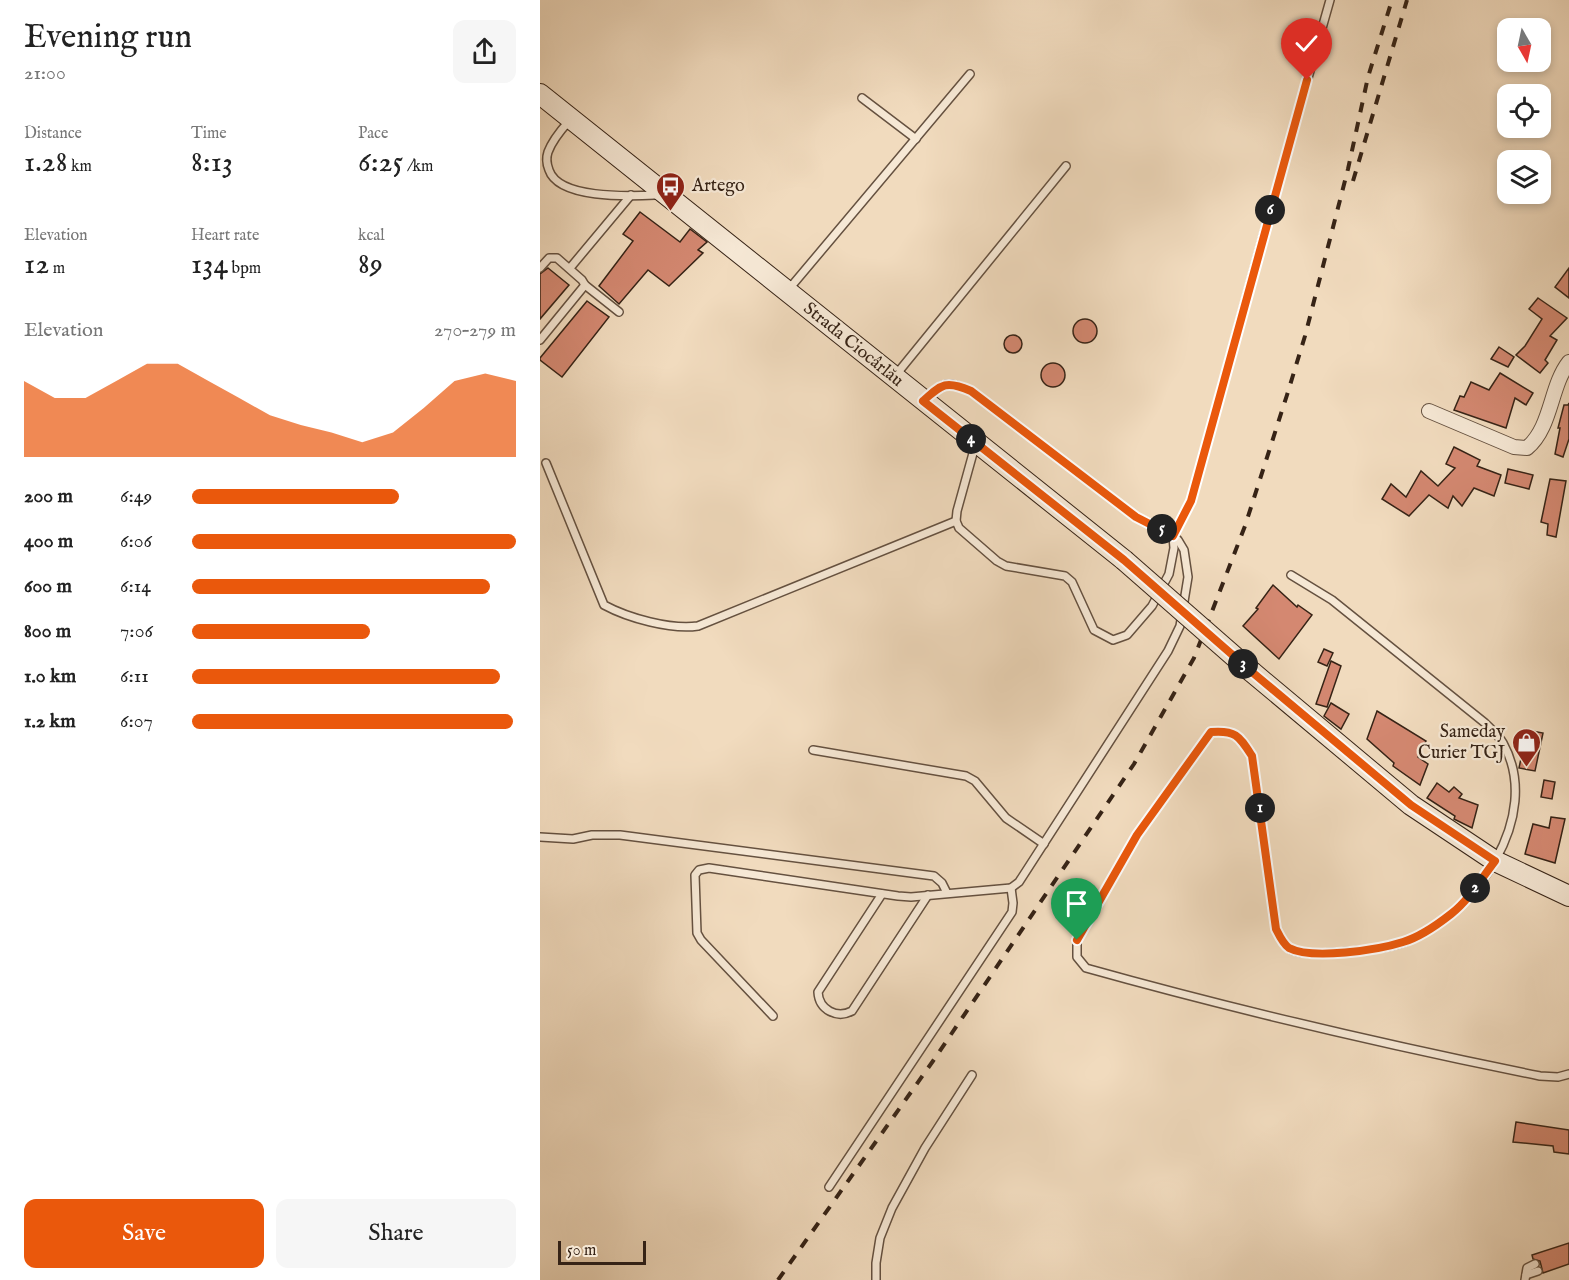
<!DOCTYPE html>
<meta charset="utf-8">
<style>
:root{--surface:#fff;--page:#f6f6f6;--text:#222;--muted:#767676;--accent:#ea580c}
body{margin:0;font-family:"IM FELL English",serif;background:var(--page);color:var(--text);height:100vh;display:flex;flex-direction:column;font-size:22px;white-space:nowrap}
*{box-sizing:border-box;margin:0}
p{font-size:20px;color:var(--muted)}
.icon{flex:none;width:33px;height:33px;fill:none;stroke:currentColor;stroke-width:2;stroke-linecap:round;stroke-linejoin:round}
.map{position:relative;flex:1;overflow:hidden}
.sheet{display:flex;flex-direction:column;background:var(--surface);width:540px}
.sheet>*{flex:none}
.needle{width:39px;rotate:171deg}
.fabs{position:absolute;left:957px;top:18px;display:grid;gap:12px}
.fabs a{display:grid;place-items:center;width:54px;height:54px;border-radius:12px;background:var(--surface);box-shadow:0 3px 9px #0003;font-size:30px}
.scale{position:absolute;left:18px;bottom:15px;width:88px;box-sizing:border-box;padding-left:6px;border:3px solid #362316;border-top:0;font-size:16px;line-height:21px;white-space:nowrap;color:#362316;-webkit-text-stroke:4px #f6e8d5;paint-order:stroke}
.pin{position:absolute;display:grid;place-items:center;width:51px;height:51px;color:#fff;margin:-62px -26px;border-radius:50% 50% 50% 0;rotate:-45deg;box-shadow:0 0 6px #0007}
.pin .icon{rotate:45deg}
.km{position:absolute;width:30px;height:30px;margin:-15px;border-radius:50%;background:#222;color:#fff;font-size:16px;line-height:30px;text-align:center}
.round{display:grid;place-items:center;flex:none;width:63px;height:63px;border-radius:12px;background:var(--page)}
.head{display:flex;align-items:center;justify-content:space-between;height:102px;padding:0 24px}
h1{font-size:33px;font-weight:600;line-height:45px}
.metrics{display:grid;grid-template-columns:repeat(3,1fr);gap:9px;height:102px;padding:6px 24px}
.metrics div{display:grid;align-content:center}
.metrics b{font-size:30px;font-weight:600}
.metrics small{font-size:16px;font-weight:400}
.metrics p{font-size:16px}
.chart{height:168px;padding:12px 24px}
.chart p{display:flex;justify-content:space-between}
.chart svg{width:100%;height:108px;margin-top:6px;fill:var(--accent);opacity:.7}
.button{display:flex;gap:12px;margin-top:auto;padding:12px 24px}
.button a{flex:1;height:69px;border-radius:12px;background:var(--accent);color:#fff;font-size:24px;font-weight:600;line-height:69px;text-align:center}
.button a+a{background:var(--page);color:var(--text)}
ul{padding:0 24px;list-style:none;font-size:20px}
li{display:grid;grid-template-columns:96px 72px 1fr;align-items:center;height:45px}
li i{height:15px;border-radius:8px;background:var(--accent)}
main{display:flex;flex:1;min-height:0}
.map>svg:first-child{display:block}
.building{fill:#d48871;stroke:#362316;stroke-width:1.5}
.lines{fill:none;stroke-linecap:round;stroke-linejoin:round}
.lane-casing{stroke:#655140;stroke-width:10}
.street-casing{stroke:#655140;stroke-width:16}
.secondary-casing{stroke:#362316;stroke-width:22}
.lane{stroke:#f6e8d5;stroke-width:7}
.street{stroke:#f6e8d5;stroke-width:14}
.secondary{stroke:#f6e8d5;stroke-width:20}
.rail{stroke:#362316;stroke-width:4;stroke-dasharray:10 10;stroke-linecap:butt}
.secondary-bridge-casing{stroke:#362316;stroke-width:22;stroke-linecap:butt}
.secondary-bridge{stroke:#f6e8d5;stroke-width:20}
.route-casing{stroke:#fff;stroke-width:12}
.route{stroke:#ea580c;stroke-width:8}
.labels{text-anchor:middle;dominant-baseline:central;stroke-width:4.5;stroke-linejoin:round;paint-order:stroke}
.poi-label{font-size:18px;fill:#362316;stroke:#f6e8d5;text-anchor:start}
.street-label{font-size:18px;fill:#362316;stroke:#f6e8d5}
</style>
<main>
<section class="sheet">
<div class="head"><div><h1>Evening run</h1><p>21:00</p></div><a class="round"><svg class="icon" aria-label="share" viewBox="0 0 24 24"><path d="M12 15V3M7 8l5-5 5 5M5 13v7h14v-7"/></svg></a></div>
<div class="metrics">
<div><p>Distance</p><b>1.28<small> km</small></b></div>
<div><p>Time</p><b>8:13</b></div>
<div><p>Pace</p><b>6:25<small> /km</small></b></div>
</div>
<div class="metrics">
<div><p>Elevation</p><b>12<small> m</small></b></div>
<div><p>Heart rate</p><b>134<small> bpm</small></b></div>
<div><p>kcal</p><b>89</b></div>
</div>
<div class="chart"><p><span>Elevation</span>270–279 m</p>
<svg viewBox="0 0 160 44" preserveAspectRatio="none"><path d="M0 44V13L10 20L20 20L30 13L40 6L50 6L60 13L70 20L80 27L90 31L100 34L110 38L120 34L130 24L140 13L150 10L160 13V44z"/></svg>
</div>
<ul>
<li><b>200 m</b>6:49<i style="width:64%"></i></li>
<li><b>400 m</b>6:06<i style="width:100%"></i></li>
<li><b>600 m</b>6:14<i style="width:92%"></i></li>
<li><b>800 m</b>7:06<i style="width:55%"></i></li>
<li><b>1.0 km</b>6:11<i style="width:95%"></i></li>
<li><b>1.2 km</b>6:07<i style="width:99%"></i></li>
</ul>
<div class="button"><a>Save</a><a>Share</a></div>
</section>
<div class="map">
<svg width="1029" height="1280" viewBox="0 0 1029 1280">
<rect width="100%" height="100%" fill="#f1dbbe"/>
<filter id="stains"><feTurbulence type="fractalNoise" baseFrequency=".00333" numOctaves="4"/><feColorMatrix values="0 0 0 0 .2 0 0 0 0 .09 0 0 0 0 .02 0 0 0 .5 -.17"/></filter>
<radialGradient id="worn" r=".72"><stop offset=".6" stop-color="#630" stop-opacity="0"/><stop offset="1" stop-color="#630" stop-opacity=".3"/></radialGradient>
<g class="building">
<polygon points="100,212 140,242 150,229 167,242 158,250 163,253 129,286 108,270 79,304 59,286 93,241 83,234"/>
<polygon points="8,268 29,285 0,319 0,274"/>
<polygon points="1029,268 1029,298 1015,287"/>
<polygon points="998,298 1027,318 1010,336 1017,340 1005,360 1008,363 1000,373 976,355 985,346 1002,319 989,309"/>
<polygon points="47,301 69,317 22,377 0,360 0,358"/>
<circle cx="545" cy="331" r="12"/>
<circle cx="473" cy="344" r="9"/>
<polygon points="959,347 974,357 968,367 951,359"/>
<circle cx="513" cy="375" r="12"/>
<polygon points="960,373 993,393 986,405 975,398 966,428 914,410 920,396 924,397 931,382 949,390"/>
<polygon points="1029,403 1029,439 1023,457 1015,454 1020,428 1018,428 1024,405 1028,405"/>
<polygon points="914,447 940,460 937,466 961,475 954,496 934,488 922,506 913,496 908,508 889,495 869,516 842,499 851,484 866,497 881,471 898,486 915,468 906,464"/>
<polygon points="968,469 993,475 989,489 965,483"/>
<polygon points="1010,479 1026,481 1016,537 1007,535 1008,524 1001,522"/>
<polygon points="733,585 757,607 758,605 772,615 739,659 703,626 718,609 716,608"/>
<polygon points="784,649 793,653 787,666 778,662"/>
<polygon points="791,661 801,666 787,707 776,704"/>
<polygon points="791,703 809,714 801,729 784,716"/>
<polygon points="837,711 886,741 878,757 888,764 880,785 853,766 854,763 827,739"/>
<polygon points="987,730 1003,733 995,771 979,768"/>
<polygon points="1004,780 1015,782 1012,799 1001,797"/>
<polygon points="897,783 909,792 914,787 922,794 919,798 938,805 932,828 914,819 915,816 887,798"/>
<polygon points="1011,817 1025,819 1015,863 985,854 993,824 1009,828"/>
<polygon points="976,1122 1029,1130 1029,1154 1014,1152 1013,1146 973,1142"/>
<polygon points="1029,1243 1029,1264 1003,1273 1000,1261 993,1259 992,1255"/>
</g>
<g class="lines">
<defs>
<g id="lane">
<polyline points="322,98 376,139"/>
<path d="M29 121C21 130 12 141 8 152 6 158 7 165 9 170 19 200 92 196 118 195"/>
<polyline points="0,268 9,258 17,258 42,280 45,285 79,312"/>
<polyline points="30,268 91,195"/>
<polyline points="249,289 430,74"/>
<polyline points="0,340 45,285"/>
<polyline points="355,376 526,166"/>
<polyline points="435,446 417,511 416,521 419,528 457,561 466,566 525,576 532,582 554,630 573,640 587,635 612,606 629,574 634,548 633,536 651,501 722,241 790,0"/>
<path d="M6 463 64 605C88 618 131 630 158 626L416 521"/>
<path d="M751 575 792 600 945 723C951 729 959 736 963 743 1004 817 935 914 865 942 845 949 823 950 802 952 788 953 755 957 745 945 741 940 739 934 736 929L712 756C699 736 696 730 671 732L597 835 537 940V957L546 968C696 1010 847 1045 1000 1076L1018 1077 1029 1074"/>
<polyline points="273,750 426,776 435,781 466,818 504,844"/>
<polyline points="0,837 33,839 52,835 80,835 394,876 402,883 407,893"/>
<path d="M342 894 278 992C279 1010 297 1019 312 1011L388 895"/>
<path d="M233 1016 161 940 157 933 155 875 159 870 169 868 358 896 371 897 471 888 479 882 628 651 640 626 648 577 644 550 638 540 629 532 596 517 431 391C406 380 404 382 385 399"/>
<polyline points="289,1187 472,912 473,903 471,888"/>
<polyline points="986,1275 998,1271"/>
<polyline points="336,1280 336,1263 340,1238 352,1208 385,1148 432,1075"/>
<polyline points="985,1280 987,1268 995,1264"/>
</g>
<path id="street" d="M889 411 974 447 987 448C1012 427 1010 386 1029 362"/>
<g id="secondary">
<polyline points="0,94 584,560"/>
<polyline points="712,672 871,805 955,861 1029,896"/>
</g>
</defs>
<use href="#lane" class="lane-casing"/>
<use href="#street" class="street-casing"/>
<use href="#secondary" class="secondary-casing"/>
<use href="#lane" class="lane"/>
<use href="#street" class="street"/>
<use href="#secondary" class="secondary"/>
<g class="rail">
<polyline points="813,181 867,0"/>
<polyline points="238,1280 393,1061 594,764 654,658 705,526 747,395 765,336 808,169 828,77 852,0"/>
</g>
<defs>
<polyline id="secondary-bridge" points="584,560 712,672"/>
</defs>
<use href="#secondary-bridge" class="secondary-bridge-casing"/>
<use href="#secondary-bridge" class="secondary-bridge"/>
</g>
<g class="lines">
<defs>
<path id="route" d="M537 940 597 835 671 732C696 730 699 736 712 756L736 929C739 935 743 944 749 948 772 960 838 950 863 942 880 937 897 925 911 914 929 900 941 879 955 861L871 805 712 672 584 560 383 401C402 384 406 380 431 391L596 517 633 536 651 501 767 80"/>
</defs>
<use href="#route" class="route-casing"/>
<use href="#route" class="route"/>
</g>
<defs>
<symbol id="bus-pin" viewBox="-11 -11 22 30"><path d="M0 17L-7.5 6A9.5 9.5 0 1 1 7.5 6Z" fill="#8f2418" stroke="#f6e8d5"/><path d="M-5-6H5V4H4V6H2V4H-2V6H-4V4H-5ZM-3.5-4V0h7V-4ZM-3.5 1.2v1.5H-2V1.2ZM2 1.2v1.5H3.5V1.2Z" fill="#fff"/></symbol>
<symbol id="shop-pin" viewBox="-11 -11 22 30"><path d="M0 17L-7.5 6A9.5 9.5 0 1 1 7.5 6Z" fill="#8f2418" stroke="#f6e8d5"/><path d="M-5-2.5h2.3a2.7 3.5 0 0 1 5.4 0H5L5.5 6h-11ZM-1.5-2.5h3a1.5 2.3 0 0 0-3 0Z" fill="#fff"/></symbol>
</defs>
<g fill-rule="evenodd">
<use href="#bus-pin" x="114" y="170" width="33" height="45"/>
<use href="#shop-pin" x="970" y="726" width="33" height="45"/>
</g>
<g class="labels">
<g class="poi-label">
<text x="152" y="186">Artego</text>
<text x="965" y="732" text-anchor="end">Sameday<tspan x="965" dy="21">Curier TGJ</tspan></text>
</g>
<g class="street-label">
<text transform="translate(313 345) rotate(39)">Strada Ciocârlău</text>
</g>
</g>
<rect width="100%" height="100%" filter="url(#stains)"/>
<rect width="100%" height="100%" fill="url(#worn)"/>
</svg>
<div class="fabs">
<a><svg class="needle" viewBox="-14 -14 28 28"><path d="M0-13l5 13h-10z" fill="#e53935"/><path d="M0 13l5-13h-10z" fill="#767676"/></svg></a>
<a><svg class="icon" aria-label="locate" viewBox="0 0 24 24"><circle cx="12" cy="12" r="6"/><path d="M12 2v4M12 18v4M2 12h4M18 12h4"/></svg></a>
<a><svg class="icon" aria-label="layers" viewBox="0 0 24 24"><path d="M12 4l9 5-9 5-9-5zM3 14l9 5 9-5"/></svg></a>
</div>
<div class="scale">50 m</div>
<div class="pin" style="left:537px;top:940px;background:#1e9e55"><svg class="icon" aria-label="arrive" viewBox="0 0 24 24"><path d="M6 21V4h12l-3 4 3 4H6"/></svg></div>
<div class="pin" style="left:767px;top:80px;background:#d93025"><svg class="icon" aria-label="check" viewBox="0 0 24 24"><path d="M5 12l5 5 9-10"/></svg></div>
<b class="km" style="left:720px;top:808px">1</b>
<b class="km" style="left:935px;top:888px">2</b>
<b class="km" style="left:703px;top:664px">3</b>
<b class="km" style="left:431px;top:439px">4</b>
<b class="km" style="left:622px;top:529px">5</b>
<b class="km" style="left:730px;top:210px">6</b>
</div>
</main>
